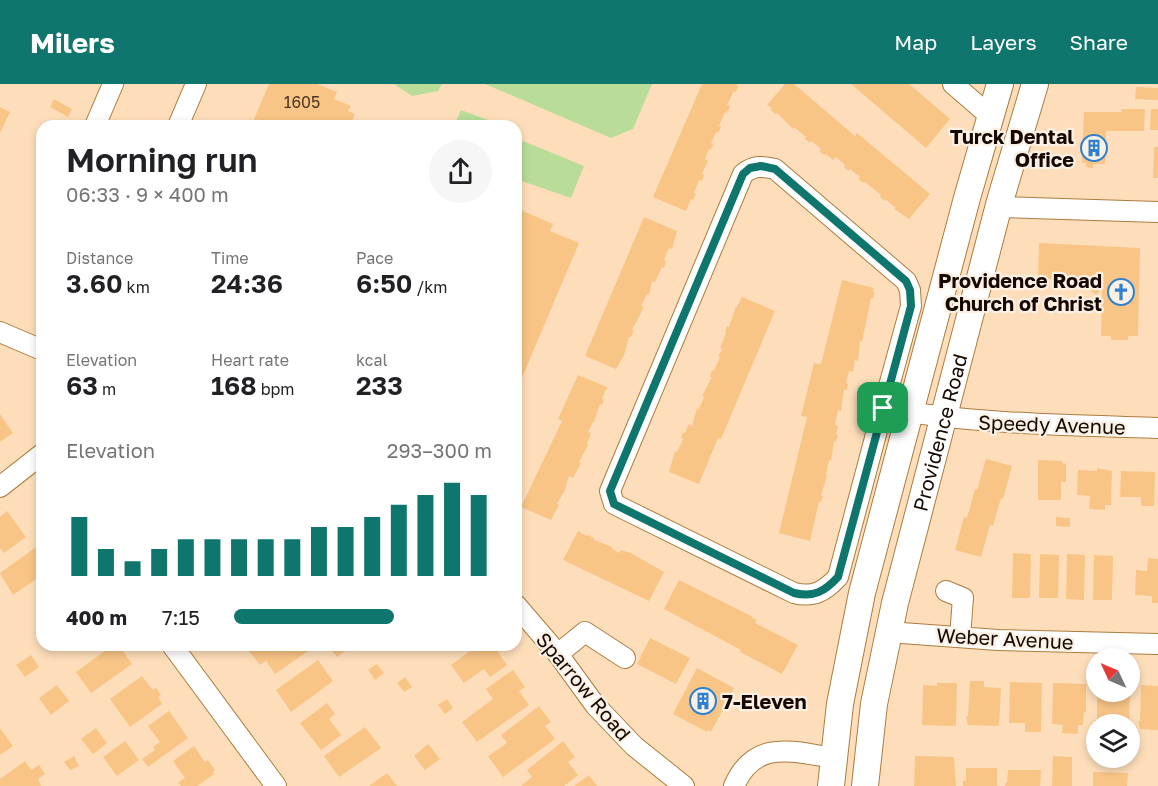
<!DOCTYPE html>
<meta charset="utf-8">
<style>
:root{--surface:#fff;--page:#f6f6f6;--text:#202124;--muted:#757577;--accent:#0f766e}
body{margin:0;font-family:"Golos Text",sans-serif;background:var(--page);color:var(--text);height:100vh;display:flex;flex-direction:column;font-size:22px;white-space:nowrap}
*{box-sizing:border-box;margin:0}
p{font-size:20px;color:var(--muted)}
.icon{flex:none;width:33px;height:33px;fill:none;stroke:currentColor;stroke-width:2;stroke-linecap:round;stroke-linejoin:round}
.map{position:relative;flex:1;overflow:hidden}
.side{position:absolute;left:36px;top:36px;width:486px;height:531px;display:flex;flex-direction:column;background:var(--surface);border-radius:18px;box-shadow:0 3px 9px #0003}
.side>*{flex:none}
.needle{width:39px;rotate:314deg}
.tools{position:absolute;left:1086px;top:564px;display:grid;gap:12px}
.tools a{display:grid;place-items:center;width:54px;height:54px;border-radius:50%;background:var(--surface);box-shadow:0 3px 9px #0003;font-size:30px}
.pin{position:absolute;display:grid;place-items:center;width:51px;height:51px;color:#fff;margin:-26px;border-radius:12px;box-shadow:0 3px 9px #0006}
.round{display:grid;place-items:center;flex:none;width:63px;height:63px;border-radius:32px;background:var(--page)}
.head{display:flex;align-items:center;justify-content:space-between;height:102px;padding:0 30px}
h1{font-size:33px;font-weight:600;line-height:45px}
.figures{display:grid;grid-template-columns:repeat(3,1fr);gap:9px;height:102px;padding:6px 30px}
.figures div{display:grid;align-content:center}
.figures b{font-size:26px;font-weight:600}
.figures small{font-size:16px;font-weight:400}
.figures p{font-size:16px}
.chart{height:168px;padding:12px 30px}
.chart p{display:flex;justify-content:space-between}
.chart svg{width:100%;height:108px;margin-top:6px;stroke:var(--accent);stroke-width:6}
ul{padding:0 30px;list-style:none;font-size:20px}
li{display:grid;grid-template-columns:96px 72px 1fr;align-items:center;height:45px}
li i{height:15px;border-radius:8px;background:var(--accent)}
header{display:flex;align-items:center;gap:36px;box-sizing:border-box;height:84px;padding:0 30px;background:var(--accent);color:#fff}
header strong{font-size:28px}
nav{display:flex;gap:33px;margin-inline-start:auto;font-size:21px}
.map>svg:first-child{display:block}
.green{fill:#b9dd99}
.building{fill:#f9c587}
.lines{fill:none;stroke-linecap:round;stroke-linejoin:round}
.minor-casing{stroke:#ac7c3e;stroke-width:22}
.major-casing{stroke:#ac7c3e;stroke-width:28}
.minor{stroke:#fff;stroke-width:20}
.major{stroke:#fff;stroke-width:26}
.route-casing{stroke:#fff;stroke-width:12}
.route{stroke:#0f766e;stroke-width:8}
.labels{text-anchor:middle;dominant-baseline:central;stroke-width:4.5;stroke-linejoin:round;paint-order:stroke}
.number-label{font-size:16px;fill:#4f3722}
.poi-label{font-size:20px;font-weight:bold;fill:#160800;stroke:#faf0e4;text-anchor:end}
.street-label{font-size:20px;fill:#160800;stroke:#faf0e4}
</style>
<header>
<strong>Milers</strong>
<nav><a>Map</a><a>Layers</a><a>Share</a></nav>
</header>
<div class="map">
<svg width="1158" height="702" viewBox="0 0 1158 702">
<rect width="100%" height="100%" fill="#fedeba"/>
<g class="green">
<polygon points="394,0 442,0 438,7 412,12"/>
<polygon points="485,0 652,0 633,45 611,54"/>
<polygon points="461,26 504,42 454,42"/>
<polygon points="516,49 523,57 584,82 571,114 516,95"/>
</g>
<g class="building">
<polygon points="269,0 317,0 337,8 334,15 351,22 348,27 355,30 350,42 343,39 342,42 251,42"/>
<polygon points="702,0 736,0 738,2 736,8 734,7 727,21 730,22 727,29 725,28 719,42 721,43 718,49 716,48 711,59 713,60 711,66 709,65 705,75 708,77 702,90 704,91 702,97 699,96 694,109 696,110 693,116 691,115 686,127 653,113"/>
<polygon points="785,0 794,0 855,52 857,49 930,110 909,135 894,125 896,124 886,116 885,117 880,113 881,111 865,98 863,99 858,95 860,93 850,85 849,87 844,83 845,81 836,73 833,76 826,70 824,71 819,67 821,65 811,57 810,59 805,55 806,53 794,43 793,45 777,29 776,30 770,26 772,24 767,21"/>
<polygon points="851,0 909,0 950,35 926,64"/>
<polygon points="1136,3 1158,4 1158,16 1135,15"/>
<polygon points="54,15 72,25 68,33 50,23"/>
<polygon points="0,23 10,28 0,49"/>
<polygon points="1121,25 1145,25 1144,47 1106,47 1105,80 1093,80 1093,84 1086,83 1086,79 1082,79 1084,28 1122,28"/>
<polygon points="1151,25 1158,25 1158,46 1150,46"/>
<polygon points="1154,63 1158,63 1158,94 1153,94"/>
<polygon points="516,124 553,140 550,147 579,159 516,308"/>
<polygon points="644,133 677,147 672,165 669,164 664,176 666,177 664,184 662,183 655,198 652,197 649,211 647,210 641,222 644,223 632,246 634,247 631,253 629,253 624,271 616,285 585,272"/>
<polygon points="1039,159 1140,164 1138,252 1128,252 1128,256 1111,256 1111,252 1101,252 1102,204 1096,211 1089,204 1093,200 1093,197 1038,195"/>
<polygon points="842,196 874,204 873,208 875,208 873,214 871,214 862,258 860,257 858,277 855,276 853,288 849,287 846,299 848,300 847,306 844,306 841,327 838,326 835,341 838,342 836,351 838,351 836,358 834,357 831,377 829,376 826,391 827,391 821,412 823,412 821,418 819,418 810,457 779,449 807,333 801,332 814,279 821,280"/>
<polygon points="742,213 775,227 721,355 718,354 699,400 669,388 675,367 677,368 683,355 681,354 683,348 685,349 689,340 692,342 697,324 699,325 704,313 702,312 712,293 710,293 712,286 714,287 720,273 718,272 723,265 720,264 726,249 725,248 727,242 729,243 736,222 737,223"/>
<polygon points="578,291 607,303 602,315 604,315 602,321 600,320 594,338 593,338 588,348 591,349 587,360 588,361 579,378 581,379 573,394 569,392 564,409 563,409 557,420 559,421 551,436 521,423 562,337 558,335"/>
<polygon points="0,330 13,349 0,358"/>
<polygon points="986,375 1012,382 1003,415 1001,414 993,442 990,441 981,473 955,466 964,433 967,434 975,405 977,406"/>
<polygon points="1038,376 1062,377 1062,379 1066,380 1066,398 1061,398 1061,416 1038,416"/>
<polygon points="1097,384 1112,387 1111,421 1105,421 1105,426 1089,425 1090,412 1077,411 1078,386 1097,387"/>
<polygon points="1121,387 1155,388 1154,422 1141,422 1141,413 1120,413"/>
<polygon points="7,427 26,453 4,469 0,464 0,433"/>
<polygon points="1056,433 1070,434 1070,443 1056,442"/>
<polygon points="578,447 587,452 588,451 594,454 594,456 612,463 611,464 619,469 621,466 631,469 664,488 649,517 563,476"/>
<polygon points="39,461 42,464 42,491 13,511 0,489"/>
<polygon points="1013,469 1031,470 1030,514 1012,514"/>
<polygon points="1040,470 1059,471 1058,514 1039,514"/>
<polygon points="1067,470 1085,471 1084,516 1066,515"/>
<polygon points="1094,471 1113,472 1112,516 1093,516"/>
<polygon points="1148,474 1158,475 1158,519 1152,519 1152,512 1135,511 1136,486 1147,487"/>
<polygon points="679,496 753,533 752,534 757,536 755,539 798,561 782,590 740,568 741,566 664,525"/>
<polygon points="650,554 690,574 676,600 637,580"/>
<polygon points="113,561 119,561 132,580 91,609 76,588"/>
<polygon points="255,561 317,561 275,590 266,577 260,581 248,566"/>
<polygon points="332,561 353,561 337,573 329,563"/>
<polygon points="478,561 493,561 507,581 490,593 484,585 464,599 451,581"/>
<polygon points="31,571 39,583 25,593 16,581"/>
<polygon points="318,576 333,597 291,628 276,606"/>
<polygon points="377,580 384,589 375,596 368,586"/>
<polygon points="697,584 734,604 711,648 708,646 707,648 673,630"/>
<polygon points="513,586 525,603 519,607 529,621 477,658 462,638 493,615 486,605"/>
<polygon points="142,592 153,606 156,604 161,611 158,613 162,620 130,643 110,615"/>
<polygon points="405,593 412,603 404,608 397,599"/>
<polygon points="970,597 984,597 984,603 1001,604 999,642 968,641 966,632 968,632"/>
<polygon points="1010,598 1042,599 1041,648 1025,648 1025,639 1009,639"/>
<polygon points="937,599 957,599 956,642 922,641 923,601 937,602"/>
<polygon points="1053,599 1086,600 1086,628 1084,628 1083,641 1078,641 1078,650 1062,649 1063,641 1052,640"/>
<polygon points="57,601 69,617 51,631 39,614"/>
<polygon points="1141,601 1158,602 1158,646 1140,645 1138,637 1140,637"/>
<polygon points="1097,608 1130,608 1129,640 1094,640 1094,636 1097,636"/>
<polygon points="447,615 453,624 445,630 438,621"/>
<polygon points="327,619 335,630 329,635 341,651 321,666 300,639"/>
<polygon points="539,622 551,638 545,642 555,655 503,693 488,672 507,659 501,651"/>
<polygon points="169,627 188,654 148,683 142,675 155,666 153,663 160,658 148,642"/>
<polygon points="365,643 381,664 339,693 324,672"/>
<polygon points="0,644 13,662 0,671"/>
<polygon points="96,644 107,659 93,670 81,655"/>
<polygon points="125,657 139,676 117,692 103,673"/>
<polygon points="563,657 575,673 568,678 578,691 564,702 521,702 532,693 527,686"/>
<polygon points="428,660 440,675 425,686 414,672"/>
<polygon points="194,662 205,678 208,676 215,686 213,688 214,690 197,702 181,702 178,699 185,694 173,677"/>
<polygon points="74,672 79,682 70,686 64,678"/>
<polygon points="915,672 954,673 956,702 914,702"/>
<polygon points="1053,672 1072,673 1072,702 1052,702"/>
<polygon points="25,677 31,686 39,681 45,690 38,695 41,702 0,702 0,695"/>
<polygon points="966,684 997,684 997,702 963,702 963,697 966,697"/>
<polygon points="1008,686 1041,686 1040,702 1005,702 1005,699 1007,699"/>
<polygon points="1093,688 1128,689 1127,702 1093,702"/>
<polygon points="387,689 397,702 369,702"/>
<polygon points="589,691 597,702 574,702"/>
</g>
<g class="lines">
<defs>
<g id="minor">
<polyline points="953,0 990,32"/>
<polyline points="95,42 113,0"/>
<polyline points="178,42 196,0"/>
<polyline points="999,123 1158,128"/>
<polyline points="0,248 42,266"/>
<path d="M883 324 911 222 910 206 906 197 775 85C762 82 754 81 743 90L610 407 614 420 794 509C814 514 825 507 838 493L883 324C974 340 1066 341 1158 344"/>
<polyline points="0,403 42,370"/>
<polyline points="946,507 963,514 960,553"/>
<polyline points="516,521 558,570 595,621 634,662 684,702"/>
<polyline points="888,548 998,556 1158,560"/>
<polyline points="172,561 276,702"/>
<polyline points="558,570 585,548 625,574"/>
<path d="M734 702C755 654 793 668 834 674"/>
</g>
<g id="major">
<polyline points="831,702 840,620 862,509 967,114 1000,0"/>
<path id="s1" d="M865 702 874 620 895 519 1000 117 1035 0"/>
</g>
</defs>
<use href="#minor" class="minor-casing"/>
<use href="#major" class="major-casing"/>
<use href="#minor" class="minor"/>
<use href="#major" class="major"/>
</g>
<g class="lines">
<defs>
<path id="route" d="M761 82 775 85 906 197 910 206 911 222 838 493C825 507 814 514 794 509L614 420 610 407 743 90 750 84Z"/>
</defs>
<use href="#route" class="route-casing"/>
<use href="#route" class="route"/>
</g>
<defs>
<symbol id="building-ring" viewBox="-11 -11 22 22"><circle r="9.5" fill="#faf0e4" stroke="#2f81d0" stroke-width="1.5"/><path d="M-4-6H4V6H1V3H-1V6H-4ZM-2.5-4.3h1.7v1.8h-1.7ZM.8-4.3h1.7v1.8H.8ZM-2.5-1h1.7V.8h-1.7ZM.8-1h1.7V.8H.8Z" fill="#2f81d0"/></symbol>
<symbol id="church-ring" viewBox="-11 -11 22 22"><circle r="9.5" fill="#faf0e4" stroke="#2f81d0" stroke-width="1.5"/><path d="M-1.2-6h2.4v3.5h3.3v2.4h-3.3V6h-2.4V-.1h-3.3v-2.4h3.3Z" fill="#2f81d0"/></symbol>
</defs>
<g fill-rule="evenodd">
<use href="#building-ring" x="1079" y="49" width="30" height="30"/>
<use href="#church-ring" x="1106" y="193" width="30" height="30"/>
<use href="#building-ring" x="688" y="602" width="30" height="30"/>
</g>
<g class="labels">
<g class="number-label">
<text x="302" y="18">1605</text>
</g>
<g class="poi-label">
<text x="1074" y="52">Turck Dental<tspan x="1074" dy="23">Office</tspan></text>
<text x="1102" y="196">Providence Road<tspan x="1102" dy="23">Church of Christ</tspan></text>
<text x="722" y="617" text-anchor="start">7-Eleven</text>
</g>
<g class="street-label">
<text transform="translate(1052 340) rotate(2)">Speedy Avenue</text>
<text stroke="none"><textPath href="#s1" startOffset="362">Providence Road</textPath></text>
<text transform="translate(1005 554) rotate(3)">Weber Avenue</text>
<text transform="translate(584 602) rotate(50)">Sparrow Road</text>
</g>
</g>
</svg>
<div class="tools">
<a><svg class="needle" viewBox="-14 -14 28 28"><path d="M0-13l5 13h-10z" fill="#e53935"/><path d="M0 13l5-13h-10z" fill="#757577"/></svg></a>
<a><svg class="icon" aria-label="layers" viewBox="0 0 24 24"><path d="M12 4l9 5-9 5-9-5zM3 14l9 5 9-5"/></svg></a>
</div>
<div class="pin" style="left:883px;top:324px;background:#1e9e55"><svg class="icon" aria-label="arrive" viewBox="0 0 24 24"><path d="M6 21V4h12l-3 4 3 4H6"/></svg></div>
<section class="side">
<div class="head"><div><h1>Morning run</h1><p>06:33 · 9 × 400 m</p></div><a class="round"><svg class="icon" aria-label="share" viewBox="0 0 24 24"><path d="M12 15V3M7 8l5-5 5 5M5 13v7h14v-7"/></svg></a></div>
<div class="figures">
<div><p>Distance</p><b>3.60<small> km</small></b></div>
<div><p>Time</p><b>24:36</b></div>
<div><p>Pace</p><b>6:50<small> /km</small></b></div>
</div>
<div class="figures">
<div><p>Elevation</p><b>63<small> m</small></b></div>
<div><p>Heart rate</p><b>168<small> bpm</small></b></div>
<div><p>kcal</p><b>233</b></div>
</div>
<div class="chart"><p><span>Elevation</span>293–300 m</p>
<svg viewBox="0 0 160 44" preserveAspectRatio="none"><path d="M5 44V20M15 44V33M25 44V38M35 44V33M45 44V29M55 44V29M65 44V29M75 44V29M85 44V29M95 44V24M105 44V24M115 44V20M125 44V15M135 44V11M145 44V6M155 44V11"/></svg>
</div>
<ul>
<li><b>400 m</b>7:15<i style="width:62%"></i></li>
</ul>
</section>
</div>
